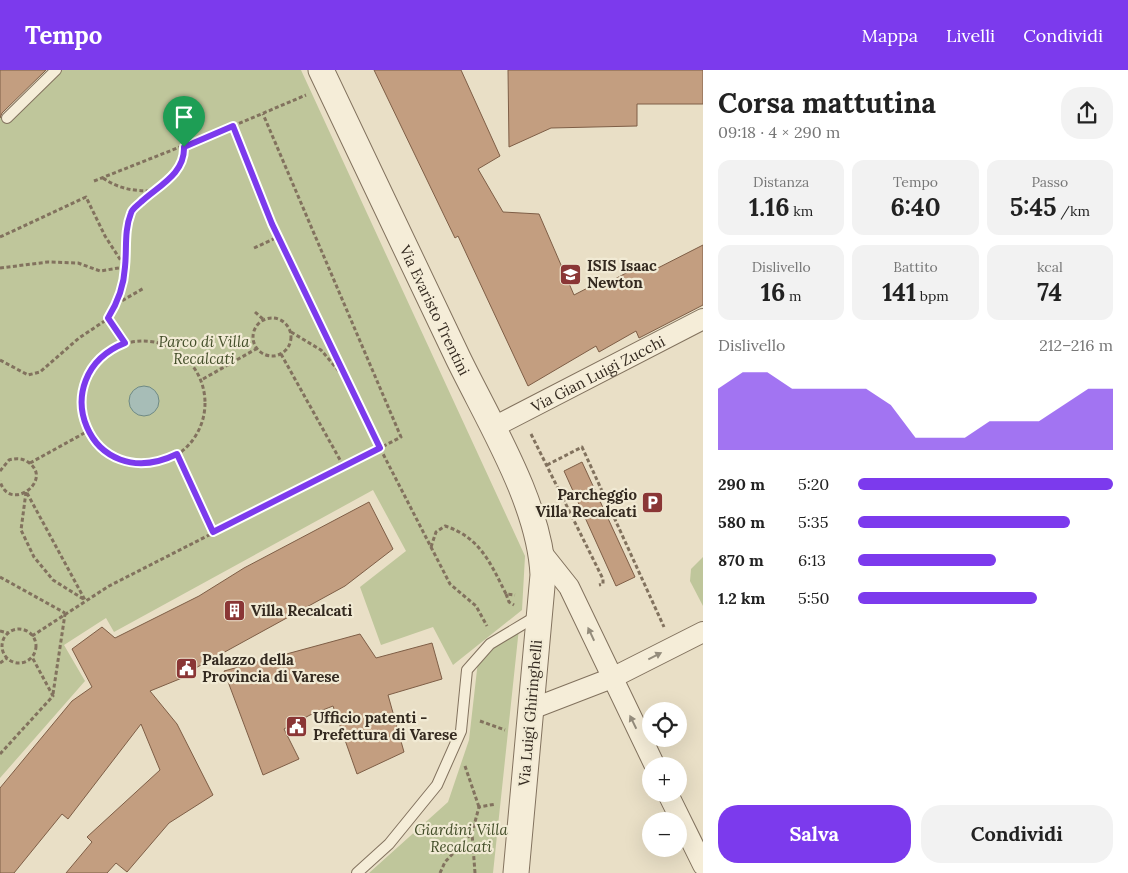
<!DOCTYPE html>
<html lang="it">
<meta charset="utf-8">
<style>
:root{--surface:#fff;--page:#f2f2f2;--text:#222;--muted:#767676;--accent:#7c3aed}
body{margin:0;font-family:Lora,serif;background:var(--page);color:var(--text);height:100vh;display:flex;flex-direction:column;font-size:19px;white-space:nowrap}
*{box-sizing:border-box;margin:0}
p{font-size:16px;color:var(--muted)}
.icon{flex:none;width:28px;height:28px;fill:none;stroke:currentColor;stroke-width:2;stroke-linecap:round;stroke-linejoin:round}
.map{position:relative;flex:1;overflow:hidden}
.side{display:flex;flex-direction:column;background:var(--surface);width:425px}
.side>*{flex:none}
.fabs{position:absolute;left:642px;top:632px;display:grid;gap:10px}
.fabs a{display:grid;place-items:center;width:45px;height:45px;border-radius:50%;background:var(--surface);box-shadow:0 5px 20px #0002;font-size:25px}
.pin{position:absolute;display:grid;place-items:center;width:42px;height:42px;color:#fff;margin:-51px -21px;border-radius:50% 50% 50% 0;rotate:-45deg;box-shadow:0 0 5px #0007}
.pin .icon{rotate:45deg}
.round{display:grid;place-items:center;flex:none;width:52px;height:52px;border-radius:20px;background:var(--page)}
.headline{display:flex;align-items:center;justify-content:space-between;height:85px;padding:0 15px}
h1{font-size:28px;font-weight:700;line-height:38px}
.figures{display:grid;grid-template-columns:repeat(3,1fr);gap:8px;height:85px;padding:5px 15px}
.figures div{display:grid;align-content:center;border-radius:12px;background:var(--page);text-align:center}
.figures b{font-size:25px;font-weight:700}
.figures small{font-size:14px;font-weight:400}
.figures p{font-size:14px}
.chart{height:140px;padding:10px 15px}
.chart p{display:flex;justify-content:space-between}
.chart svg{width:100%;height:90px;margin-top:5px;fill:var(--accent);opacity:.7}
.cta{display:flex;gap:10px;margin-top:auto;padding:10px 15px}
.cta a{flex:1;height:58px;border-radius:20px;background:var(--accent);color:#fff;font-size:20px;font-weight:700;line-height:58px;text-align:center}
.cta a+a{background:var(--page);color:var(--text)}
ul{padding:0 15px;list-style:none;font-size:16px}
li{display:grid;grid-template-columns:80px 60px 1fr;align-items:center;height:38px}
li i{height:12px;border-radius:6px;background:var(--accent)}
header{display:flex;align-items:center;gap:30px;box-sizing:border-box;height:70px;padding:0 25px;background:var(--accent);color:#fff}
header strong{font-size:24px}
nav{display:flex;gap:28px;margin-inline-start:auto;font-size:18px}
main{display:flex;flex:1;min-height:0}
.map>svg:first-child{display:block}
.green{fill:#bfc69b}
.water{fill:#a7bdb7;stroke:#6f8a84}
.building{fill:#c39e80;stroke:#7e5e46}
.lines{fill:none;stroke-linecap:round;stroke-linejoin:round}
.service-casing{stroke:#82725e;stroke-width:12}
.minor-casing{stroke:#82725e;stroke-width:22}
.tertiary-casing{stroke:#82725e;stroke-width:27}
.path{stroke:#82725e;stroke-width:3;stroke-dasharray:4 2.5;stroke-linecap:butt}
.service{stroke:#f5edd8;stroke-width:10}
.minor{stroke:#f5edd8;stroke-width:20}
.tertiary{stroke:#f5edd8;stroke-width:25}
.oneway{fill:#948c7c}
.route-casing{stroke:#fff;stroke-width:10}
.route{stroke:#7c3aed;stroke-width:6}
.labels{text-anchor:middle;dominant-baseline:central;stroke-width:4.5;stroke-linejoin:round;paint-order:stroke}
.poi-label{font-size:15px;font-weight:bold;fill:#342a20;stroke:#f1ead4;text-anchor:start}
.street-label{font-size:15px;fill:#342a20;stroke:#f1ead4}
.park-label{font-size:15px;font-style:italic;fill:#434e29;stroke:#f1ead4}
</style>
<header>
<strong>Tempo</strong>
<nav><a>Mappa</a><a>Livelli</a><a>Condividi</a></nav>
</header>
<main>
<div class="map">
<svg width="703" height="803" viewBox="0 0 703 803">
<rect width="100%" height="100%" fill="#e9dfc6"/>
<g class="green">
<polygon points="49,0 301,0 525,486 522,540 453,595 433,557 381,575 360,517 406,481 373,420 114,562 106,548 64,575 85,611 0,708 0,48"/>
<polygon points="703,487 703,536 690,511 691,499"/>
<polygon points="519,558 493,803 369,803 448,732 469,670 478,591"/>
</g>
<circle class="water" cx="144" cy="331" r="15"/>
<g class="building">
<polygon points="0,0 46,0 2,43 0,48"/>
<polygon points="374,0 461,0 500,86 478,99 503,142 539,144 574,225 603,210 611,211 645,193 650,202 703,175 703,235 639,268 636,261 599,282 596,276 528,316 458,166 455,168"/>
<polygon points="508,0 703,0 703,34 637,34 637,56 551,58 509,77"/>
<polygon points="582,392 635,507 616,516 564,401"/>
<polygon points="369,432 393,479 345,516 181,606 182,608 150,621 177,654 213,725 169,753 127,802 116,793 107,803 66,803 92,772 87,767 160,700 141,654 68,749 62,744 14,803 0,803 0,718 72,631 92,617 72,579 102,557 115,568 199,526 244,498"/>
<polygon points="360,564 376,588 432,573 442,609 388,625 404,682 357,704 333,636 310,645 284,659 299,689 263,705 224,601"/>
</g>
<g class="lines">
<defs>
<g id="service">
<polyline points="7,48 56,0"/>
<polyline points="357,803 389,774 437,715 461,661 467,600 490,574 530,550"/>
</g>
<g id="minor">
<path id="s1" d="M492 358 703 249"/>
<polyline points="542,483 569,517 655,696"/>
<polyline points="529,640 612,608 703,562"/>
<polyline points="668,724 703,795"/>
</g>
<g id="tertiary">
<path id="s2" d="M321 0C367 96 412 192 458 288 489 352 540 434 543 505L516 803"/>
</g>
</defs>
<use href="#service" class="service-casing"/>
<use href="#minor" class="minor-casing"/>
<use href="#tertiary" class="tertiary-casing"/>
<g class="path">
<polyline points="233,56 306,25"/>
<path d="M103 108C119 119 133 121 153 121"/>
<polyline points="94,111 233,56 272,154 380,378 401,367 263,44"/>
<polyline points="0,167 86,127 105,166 125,197"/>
<polyline points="254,178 278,167"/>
<path d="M125 197C125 179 124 160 131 143 132 139 138 135 141 132 158 116 185 104 184 77"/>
<polyline points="0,198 48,192 78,193 100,201 125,197 118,233"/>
<polyline points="255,242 264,250"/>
<circle cx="272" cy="267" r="19"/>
<polyline points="291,262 321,280 344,307"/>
<circle cx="143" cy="333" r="62"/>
<polyline points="125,273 109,248 118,233 144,218"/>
<polyline points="281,284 344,397"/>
<polyline points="0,290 28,305 40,302 79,268 109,248"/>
<polyline points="203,309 256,279"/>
<polyline points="531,364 603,509 603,514 599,515"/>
<polyline points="177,384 213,462"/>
<polyline points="30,393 88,361"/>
<polyline points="547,395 582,377 664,557"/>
<path d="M0 401 9 390C16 388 22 388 28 392 55 410 9 444 0 411"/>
<polyline points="26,422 21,460 34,487 53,510 85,530"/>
<polyline points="27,423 85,530"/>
<path d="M431 477 436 462 445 456C480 467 491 494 506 524L515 525"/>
<polyline points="0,507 65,543"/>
<polyline points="506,524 509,532 514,535"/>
<circle cx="19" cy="576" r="17"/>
<polyline points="0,561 8,563"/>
<polyline points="32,566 109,516 380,378 450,514 476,536 487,556"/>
<polyline points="0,593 7,588"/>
<polyline points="53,624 65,544"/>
<polyline points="480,651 505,660"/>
<polyline points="0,684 53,626 32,587"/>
<polyline points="465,696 479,737"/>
<polyline points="440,803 445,792 472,763"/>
<polyline points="475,803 472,763 479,737 496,734"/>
</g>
<use href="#service" class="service"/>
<use href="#minor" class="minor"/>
<use href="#tertiary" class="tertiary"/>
</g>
<defs><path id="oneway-solid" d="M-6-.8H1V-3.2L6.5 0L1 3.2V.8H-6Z" transform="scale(1.25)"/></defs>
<g class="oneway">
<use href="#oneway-solid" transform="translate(591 564) rotate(-115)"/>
<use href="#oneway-solid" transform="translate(655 586) rotate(-27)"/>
<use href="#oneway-solid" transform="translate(633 652) rotate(-116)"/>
</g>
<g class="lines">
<defs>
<path id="route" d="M233 56 272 154 380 378 213 462 177 384C89 427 42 306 125 273L108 248C118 232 124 215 125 197 127 178 124 161 131 143 132 139 137 136 141 132 158 116 185 104 184 77Z"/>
</defs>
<use href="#route" class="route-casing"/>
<use href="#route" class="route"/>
</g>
<defs>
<symbol id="school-square" viewBox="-11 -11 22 22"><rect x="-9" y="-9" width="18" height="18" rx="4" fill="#8a3635" stroke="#f1ead4"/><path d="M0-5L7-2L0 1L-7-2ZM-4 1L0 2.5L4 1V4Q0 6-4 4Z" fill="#fff"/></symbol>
<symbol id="parking-square" viewBox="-11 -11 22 22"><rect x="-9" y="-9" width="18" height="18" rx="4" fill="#8a3635" stroke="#f1ead4"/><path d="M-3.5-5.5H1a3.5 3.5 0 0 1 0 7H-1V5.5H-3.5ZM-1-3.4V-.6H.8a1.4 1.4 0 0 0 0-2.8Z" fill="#fff"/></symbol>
<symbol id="building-square" viewBox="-11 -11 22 22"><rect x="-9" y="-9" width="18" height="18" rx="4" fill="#8a3635" stroke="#f1ead4"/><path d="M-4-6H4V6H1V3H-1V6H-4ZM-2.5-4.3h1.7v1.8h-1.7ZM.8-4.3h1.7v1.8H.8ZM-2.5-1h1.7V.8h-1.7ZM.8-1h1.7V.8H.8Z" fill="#fff"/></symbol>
<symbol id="civic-square" viewBox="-11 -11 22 22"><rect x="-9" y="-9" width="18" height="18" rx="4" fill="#8a3635" stroke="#f1ead4"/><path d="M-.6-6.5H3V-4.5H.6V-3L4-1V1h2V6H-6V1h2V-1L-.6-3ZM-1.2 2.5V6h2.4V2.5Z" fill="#fff"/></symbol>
</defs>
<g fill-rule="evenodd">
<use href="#school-square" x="558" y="192" width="25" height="25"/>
<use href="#parking-square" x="640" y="420" width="25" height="25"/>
<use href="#building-square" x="222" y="528" width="25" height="25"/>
<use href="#civic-square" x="174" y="586" width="25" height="25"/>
<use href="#civic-square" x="284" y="644" width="25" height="25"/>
</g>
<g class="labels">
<g class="poi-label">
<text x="587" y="195">ISIS Isaac<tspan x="587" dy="17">Newton</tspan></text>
<text x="637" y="424" text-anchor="end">Parcheggio<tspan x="637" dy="17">Villa Recalcati</tspan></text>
<text x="251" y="540">Villa Recalcati</text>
<text x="202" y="589">Palazzo della<tspan x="202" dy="17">Provincia di Varese</tspan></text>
<text x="313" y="647">Ufficio patenti -<tspan x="313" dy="17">Prefettura di Varese</tspan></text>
</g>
<g class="street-label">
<text stroke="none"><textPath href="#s2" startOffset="266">Via Evaristo Trentini</textPath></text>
<text stroke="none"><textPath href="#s1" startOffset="119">Via Gian Luigi Zucchi</textPath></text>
<text transform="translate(530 643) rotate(-85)">Via Luigi Ghiringhelli</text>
</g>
<g class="park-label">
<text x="204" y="271">Parco di Villa<tspan x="204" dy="17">Recalcati</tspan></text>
<text x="461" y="759">Giardini Villa<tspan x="461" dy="17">Recalcati</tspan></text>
</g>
</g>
</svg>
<div class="fabs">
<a><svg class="icon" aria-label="locate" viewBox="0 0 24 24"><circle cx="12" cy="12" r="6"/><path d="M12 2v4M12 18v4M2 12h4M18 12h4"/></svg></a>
<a>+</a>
<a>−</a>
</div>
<div class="pin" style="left:184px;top:77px;background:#1e9e55"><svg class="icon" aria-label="arrive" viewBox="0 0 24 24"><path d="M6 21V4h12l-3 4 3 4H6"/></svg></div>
</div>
<section class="side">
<div class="headline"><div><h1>Corsa mattutina</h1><p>09:18 · 4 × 290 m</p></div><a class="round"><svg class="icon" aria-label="share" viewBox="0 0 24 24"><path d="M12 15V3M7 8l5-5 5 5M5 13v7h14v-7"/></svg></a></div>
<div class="figures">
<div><p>Distanza</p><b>1.16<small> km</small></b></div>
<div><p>Tempo</p><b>6:40</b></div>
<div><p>Passo</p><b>5:45<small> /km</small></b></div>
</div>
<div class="figures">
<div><p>Dislivello</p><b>16<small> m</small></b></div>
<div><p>Battito</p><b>141<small> bpm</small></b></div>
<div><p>kcal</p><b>74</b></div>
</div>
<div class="chart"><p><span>Dislivello</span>212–216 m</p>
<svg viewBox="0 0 160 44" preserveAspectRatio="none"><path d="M0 44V14L10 6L20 6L30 14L40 14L50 14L60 14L70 22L80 38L90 38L100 38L110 30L120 30L130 30L140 22L150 14L160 14V44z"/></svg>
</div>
<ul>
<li><b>290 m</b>5:20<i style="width:100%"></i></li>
<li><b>580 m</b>5:35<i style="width:83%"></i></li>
<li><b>870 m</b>6:13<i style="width:54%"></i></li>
<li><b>1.2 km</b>5:50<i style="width:70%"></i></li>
</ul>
<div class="cta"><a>Salva</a><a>Condividi</a></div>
</section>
</main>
